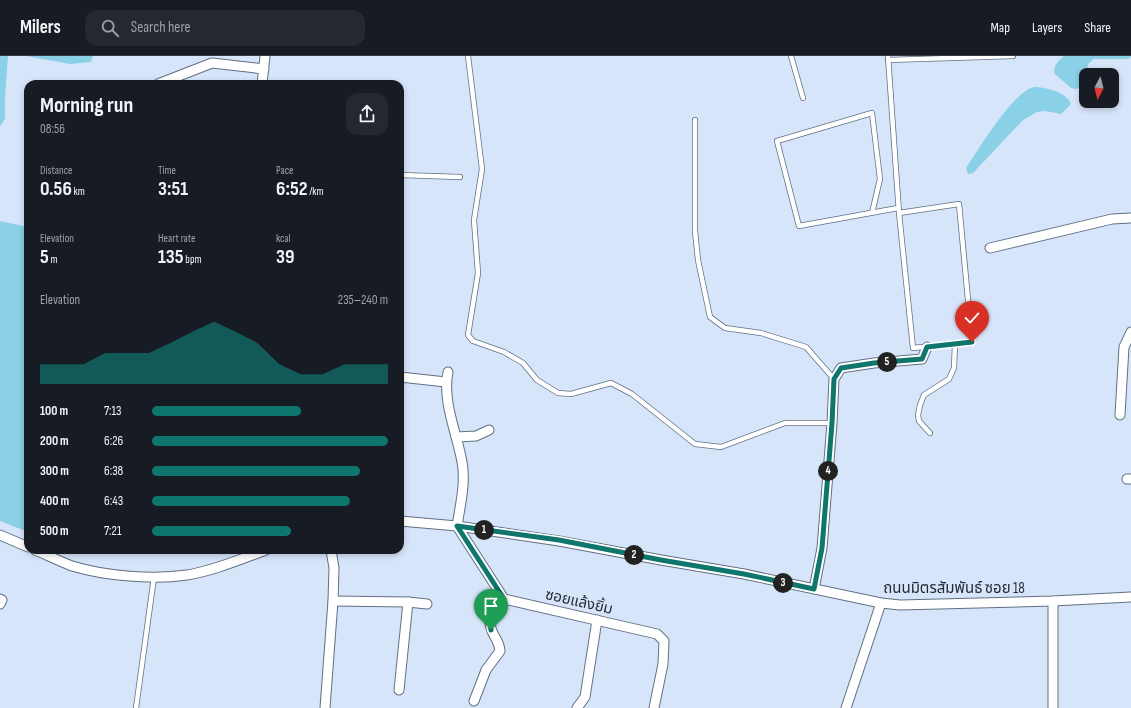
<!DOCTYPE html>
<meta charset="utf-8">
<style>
:root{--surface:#171b24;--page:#242831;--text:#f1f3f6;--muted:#9ea1a6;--line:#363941;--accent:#0f766e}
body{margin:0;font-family:"Sofia Sans Condensed","Noto Sans Thai",sans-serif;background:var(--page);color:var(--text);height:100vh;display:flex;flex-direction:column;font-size:15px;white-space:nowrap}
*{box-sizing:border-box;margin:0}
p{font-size:13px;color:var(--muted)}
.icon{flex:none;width:22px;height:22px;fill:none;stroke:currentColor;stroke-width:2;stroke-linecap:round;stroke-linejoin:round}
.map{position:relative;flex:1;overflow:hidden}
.panel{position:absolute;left:24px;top:24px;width:380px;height:474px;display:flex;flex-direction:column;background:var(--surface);border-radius:12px;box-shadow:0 2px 6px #0003}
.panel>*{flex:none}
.needle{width:26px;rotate:187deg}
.buttons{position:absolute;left:1079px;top:12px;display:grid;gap:8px}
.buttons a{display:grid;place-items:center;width:40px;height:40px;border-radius:8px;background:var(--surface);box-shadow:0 2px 6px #0003;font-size:20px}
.pin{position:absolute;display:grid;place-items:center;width:34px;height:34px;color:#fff;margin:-41px -17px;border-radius:50% 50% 50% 0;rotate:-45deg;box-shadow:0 0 4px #0007}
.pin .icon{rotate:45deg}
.km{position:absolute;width:20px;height:20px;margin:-10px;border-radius:50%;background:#222;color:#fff;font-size:11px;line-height:20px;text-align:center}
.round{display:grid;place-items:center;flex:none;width:42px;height:42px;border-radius:12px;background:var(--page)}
.head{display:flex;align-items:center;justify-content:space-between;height:68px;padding:0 16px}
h1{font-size:22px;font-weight:700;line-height:30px}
.metrics{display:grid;grid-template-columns:repeat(3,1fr);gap:6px;height:68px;padding:4px 16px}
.metrics div{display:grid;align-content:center}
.metrics b{font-size:20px;font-weight:700}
.metrics small{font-size:11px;font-weight:400}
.metrics p{font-size:11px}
.chart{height:112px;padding:8px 16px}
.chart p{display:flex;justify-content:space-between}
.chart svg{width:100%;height:72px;margin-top:4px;fill:var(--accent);opacity:.7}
ul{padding:0 16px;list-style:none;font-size:13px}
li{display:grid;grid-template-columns:64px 48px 1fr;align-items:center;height:30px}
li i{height:10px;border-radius:5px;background:var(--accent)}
header{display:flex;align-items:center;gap:24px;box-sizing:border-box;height:56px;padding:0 20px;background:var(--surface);border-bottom:1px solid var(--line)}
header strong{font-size:19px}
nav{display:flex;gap:22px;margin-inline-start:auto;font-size:14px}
.search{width:280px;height:36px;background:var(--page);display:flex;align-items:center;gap:10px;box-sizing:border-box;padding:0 14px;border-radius:12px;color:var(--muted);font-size:15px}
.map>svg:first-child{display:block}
.water{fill:#8ad0e6}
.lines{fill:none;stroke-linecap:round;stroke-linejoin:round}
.service-casing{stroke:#626f82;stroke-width:6}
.minor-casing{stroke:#626f82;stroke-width:11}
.service{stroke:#fff;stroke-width:4.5}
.minor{stroke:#fff;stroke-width:9}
.route-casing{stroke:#fff;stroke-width:8}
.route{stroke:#0f766e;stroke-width:5}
.labels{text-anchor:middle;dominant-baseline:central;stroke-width:3;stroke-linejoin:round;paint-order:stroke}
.street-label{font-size:15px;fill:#252b33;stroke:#d7e5fb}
</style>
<header>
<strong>Milers</strong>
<div class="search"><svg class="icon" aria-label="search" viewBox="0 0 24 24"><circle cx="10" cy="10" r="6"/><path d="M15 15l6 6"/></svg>Search here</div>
<nav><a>Map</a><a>Layers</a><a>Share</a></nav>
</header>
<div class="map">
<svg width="1131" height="652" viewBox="0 0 1131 652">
<rect width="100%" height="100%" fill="#d7e5fb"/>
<g class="water">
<polygon points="0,0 8,0 5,42 5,63 0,70"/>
<polygon points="26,0 93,0 91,6 70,8"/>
<path d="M1064 0H1131V1L1128 3H1094L1089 7 1082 29 1079 32 1075 33 1071 32 1054 17C1054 9 1058 5 1064 0Z"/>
<path d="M1034 31C1045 31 1067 36 1071 48L1061 58 1045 55 1037 56 1023 64 973 117 968 118 966 112 968 109C981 90 1013 36 1034 31Z"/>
<polygon points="0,165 28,171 28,476 0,465"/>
</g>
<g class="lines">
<defs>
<g id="service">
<polyline points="468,0 482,113 474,164 478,217 468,279 473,285 504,296 523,307 537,324 558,337 571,338 611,327 632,338 695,388 721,391 785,367 832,367"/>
<polyline points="791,0 803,42"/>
<polyline points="888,0 899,157 913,292 972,286 959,148 899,157"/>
<polyline points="888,4 1013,0"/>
<polyline points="695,64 695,175 698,204 710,261 725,272 761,277 806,291 834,323"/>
<polyline points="400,119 460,121"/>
<polyline points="872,157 880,123 872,57 777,85 799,170 898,152"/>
<polyline points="930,377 919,365 918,359 920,349 924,339 949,323 954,312 955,288"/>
<polyline points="136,652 154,521"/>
</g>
<g id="minor">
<polyline points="158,28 212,7 264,13"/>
<polyline points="262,28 265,0"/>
<polyline points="990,192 1112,163 1131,162"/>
<path d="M448 316C442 346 457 377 462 406 466 427 460 450 457 470L504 543 657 578 664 585 663 608 654 652"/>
<polyline points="400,321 446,326"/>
<polyline points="1120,359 1124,291 1131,276"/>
<polyline points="456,381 476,380 489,374"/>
<polyline points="1127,423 1131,423"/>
<polyline points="400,465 457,470 559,485 661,504 744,518 881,547 900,549 1053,545 1131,541"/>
<polyline points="0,479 28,491"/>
<path d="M35 494C47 499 59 505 72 510 105 520 153 524 187 519 213 515 241 503 266 494"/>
<polyline points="814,533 822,492 832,367 834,323 841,312 874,307 922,303 927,291"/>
<polyline points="0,543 2,544 0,548"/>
<polyline points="333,545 408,546 427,548"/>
<polyline points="1053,545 1053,652"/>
<polyline points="399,634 408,546"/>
<path d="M474 645 486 614 500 595C499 584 495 583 492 575 486 561 494 550 504 543"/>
<polyline points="325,652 333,545 334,512 331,494"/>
<polyline points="577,652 585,641 597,564"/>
<polyline points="846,652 881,547"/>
</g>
</defs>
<use href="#service" class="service-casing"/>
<use href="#minor" class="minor-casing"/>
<use href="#service" class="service"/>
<use href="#minor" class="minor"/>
</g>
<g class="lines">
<defs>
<path id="route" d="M491 574C489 557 490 553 504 543L457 470 559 484 661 504 744 518 814 533 822 492 832 367 834 323 841 312 874 307 922 303 927 291 972 286"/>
</defs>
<use href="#route" class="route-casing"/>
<use href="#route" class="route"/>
</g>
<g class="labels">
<g class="street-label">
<text x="954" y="532">ถนนมิตรสัมพันธ์ ซอย 18</text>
<text transform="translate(579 546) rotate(13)">ซอยแล้งยิ้ม</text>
</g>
</g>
</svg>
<div class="buttons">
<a><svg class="needle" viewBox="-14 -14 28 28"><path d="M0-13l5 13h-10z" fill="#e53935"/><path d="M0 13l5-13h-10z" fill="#9ea1a6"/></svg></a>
</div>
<div class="pin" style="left:491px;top:574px;background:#1e9e55"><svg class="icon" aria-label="arrive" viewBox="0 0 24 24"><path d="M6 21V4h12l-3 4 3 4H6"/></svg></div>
<div class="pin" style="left:972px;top:286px;background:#d93025"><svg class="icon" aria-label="check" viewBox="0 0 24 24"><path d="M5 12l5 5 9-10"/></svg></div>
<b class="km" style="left:484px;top:474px">1</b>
<b class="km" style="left:634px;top:499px">2</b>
<b class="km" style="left:783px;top:527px">3</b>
<b class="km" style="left:828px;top:415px">4</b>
<b class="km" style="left:887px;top:306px">5</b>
<section class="panel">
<div class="head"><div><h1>Morning run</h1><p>08:56</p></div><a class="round"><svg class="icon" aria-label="share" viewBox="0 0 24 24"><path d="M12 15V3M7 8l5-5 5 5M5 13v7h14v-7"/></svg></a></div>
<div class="metrics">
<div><p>Distance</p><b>0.56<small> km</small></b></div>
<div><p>Time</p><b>3:51</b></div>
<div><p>Pace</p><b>6:52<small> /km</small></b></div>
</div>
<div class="metrics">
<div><p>Elevation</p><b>5<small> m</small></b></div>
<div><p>Heart rate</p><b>135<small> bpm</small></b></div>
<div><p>kcal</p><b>39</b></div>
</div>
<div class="chart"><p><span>Elevation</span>235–240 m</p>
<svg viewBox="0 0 160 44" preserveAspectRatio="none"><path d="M0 44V32L10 32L20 32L30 25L40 25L50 25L60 19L70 12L80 6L90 12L100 19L110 32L120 38L130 38L140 32L150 32L160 32V44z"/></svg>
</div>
<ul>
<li><b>100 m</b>7:13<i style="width:63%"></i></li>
<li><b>200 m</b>6:26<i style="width:100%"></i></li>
<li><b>300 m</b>6:38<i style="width:88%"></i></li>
<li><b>400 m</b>6:43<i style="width:84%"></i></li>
<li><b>500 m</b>7:21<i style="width:59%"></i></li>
</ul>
</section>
</div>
